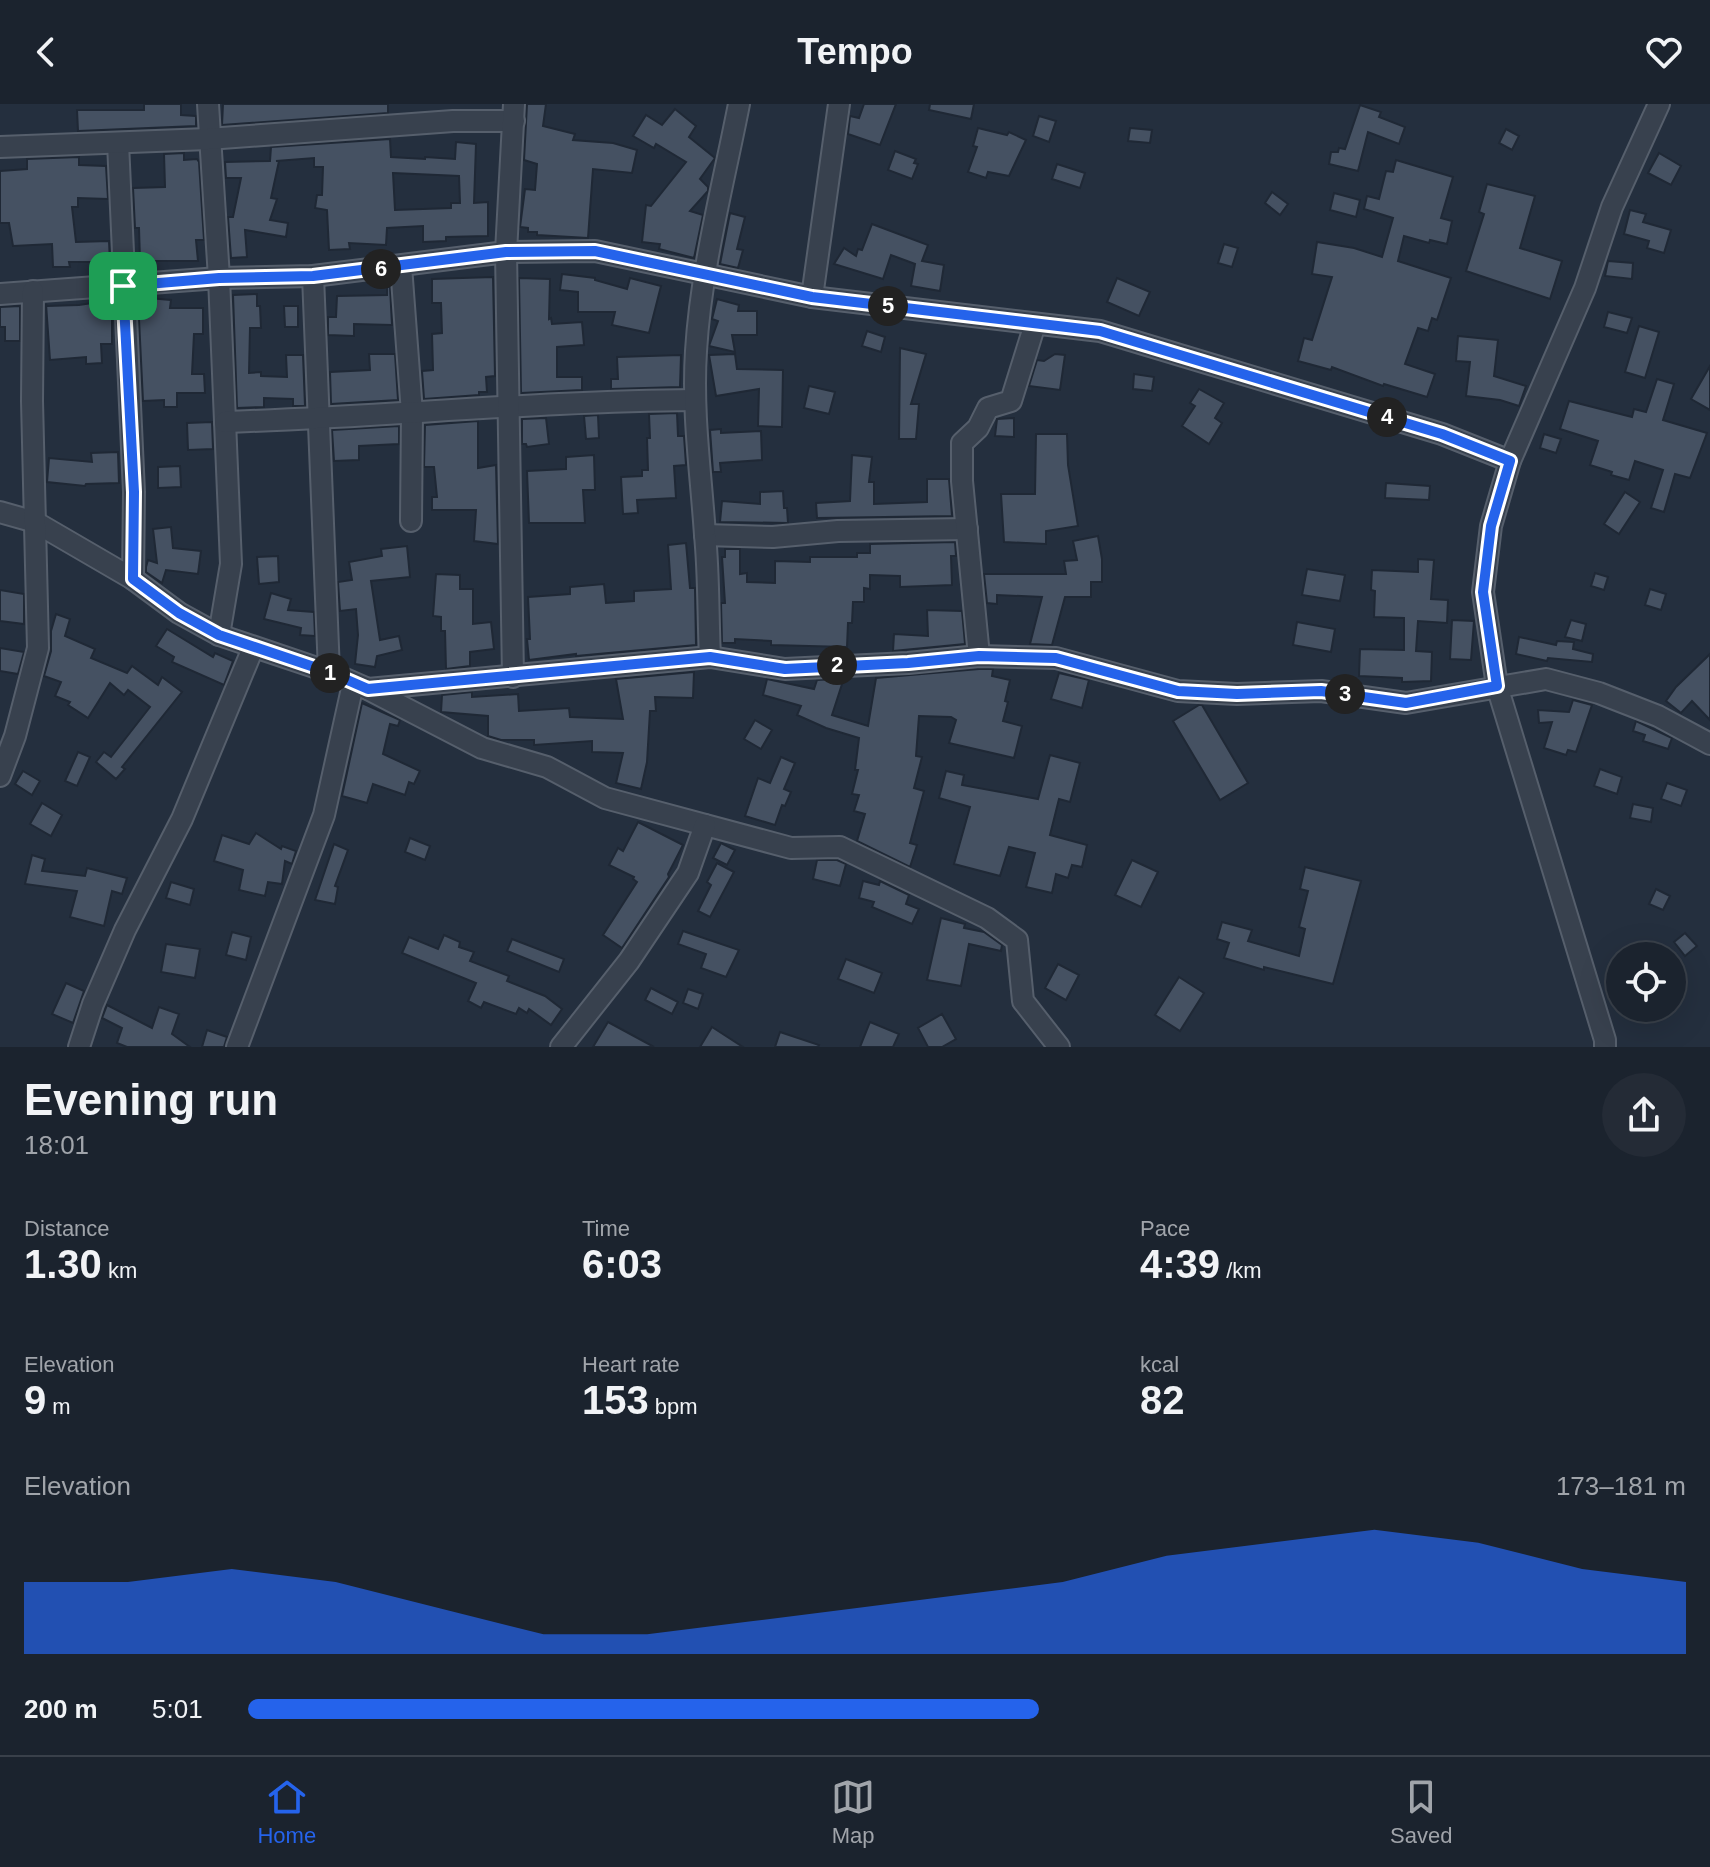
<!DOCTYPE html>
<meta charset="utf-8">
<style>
:root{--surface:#1b232e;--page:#242b36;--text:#f1f3f6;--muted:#a0a4aa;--line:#39404a;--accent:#2563eb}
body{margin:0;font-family:Arial,sans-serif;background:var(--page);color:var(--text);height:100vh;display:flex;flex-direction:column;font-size:30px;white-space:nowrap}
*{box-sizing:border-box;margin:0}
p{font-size:26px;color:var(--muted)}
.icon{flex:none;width:44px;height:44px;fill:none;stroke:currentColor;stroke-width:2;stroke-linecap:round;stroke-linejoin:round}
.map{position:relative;height:943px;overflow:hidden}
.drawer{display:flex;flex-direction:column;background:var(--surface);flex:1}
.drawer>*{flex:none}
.fabs{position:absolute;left:1606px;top:838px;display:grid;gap:16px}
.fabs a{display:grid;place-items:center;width:80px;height:80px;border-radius:50%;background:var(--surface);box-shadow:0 8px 32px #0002,0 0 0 2px var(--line);font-size:40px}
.pin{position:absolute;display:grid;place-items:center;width:68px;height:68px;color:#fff;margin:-34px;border-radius:16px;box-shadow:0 4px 12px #0006}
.km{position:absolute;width:40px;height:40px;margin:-20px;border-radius:50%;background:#222;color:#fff;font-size:22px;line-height:40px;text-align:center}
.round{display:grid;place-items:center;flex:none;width:84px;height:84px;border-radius:42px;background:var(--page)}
.summary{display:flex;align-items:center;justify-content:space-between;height:136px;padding:0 24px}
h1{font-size:44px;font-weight:700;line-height:60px}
.metrics{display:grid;grid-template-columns:repeat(3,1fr);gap:12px;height:136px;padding:8px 24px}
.metrics div{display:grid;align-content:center}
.metrics b{font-size:40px;font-weight:700}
.metrics small{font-size:22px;font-weight:400}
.metrics p{font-size:22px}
.chart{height:224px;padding:16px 24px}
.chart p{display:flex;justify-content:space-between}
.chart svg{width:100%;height:144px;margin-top:8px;fill:var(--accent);opacity:.7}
ul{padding:0 24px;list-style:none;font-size:26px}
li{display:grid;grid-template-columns:128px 96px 1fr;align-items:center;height:60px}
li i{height:20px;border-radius:10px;background:var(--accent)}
header{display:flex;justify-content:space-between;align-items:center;height:104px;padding:0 24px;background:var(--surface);font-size:36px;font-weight:700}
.tabs{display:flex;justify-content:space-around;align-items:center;height:112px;border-top:2px solid var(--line);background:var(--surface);font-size:22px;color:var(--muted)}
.tabs a{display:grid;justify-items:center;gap:4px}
.tabs .current{color:var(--accent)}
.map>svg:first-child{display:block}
.building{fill:#455162;stroke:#1f2835;stroke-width:2;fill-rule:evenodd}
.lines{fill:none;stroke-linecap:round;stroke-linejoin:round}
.street-casing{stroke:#565f6c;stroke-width:24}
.street{stroke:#38414e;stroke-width:20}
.route-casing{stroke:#fff;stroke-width:16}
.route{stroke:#2563eb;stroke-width:10}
</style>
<header><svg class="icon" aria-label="back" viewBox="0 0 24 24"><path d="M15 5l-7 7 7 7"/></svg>Tempo<svg class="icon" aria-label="heart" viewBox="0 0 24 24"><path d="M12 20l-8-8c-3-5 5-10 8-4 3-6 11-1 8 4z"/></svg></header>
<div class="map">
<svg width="1710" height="943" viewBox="0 0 1710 943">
<rect width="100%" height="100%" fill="#242f3e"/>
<g class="building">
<polygon points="144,0 181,0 181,11 196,12 196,22 78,27 77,6 144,6"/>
<polygon points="223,0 388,0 388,9 222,21"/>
<polygon points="527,0 546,0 543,22 575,30 573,36 613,39 637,46 632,69 593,65 588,134 537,131 537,128 528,128 528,124 520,123 525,85 535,86 537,60 524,56"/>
<polygon points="864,0 896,0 880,41 848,30 850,12 859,14"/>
<polygon points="930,0 974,0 971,15 929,6"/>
<polygon points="1360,1 1381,8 1379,13 1405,23 1399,40 1368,28 1358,67 1329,60 1331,48 1338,48 1339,44 1345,45"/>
<polygon points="675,5 696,22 689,33 715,54 700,75 708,83 708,87 690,107 703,111 694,154 659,145 660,140 642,138 646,101 651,102 686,58 656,40 654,44 633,32 646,11 662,21"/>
<polygon points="1039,12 1056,17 1049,38 1033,32"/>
<polygon points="978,24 1007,31 1009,28 1026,36 1009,72 988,68 986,74 968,68 977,43 973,42"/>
<polygon points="1130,24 1152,26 1150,39 1128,37"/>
<polygon points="1506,25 1519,32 1512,46 1499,39"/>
<path d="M390 35 391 53 425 55V53L455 55 456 38 476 40 474 99 488 98V132L446 133V137L423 138V122L387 124 386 141 349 139 350 145 329 146 327 106 315 104 317 91H322L323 63H314V54L276 57H279L271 94 277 95 270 116 288 119 286 133 245 126 247 153 231 154 228 113H233L241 74H226L225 58 270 57 271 43ZM393 69 459 72 460 99H451V104L395 106Z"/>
<polygon points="895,47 916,55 914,59 918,60 912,75 888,66"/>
<polygon points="184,49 184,56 197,55 199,58 204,136 196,136 198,157 140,157 139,124 135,124 133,84 165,83 164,50"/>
<polygon points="1659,49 1681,62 1671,81 1648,69"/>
<polygon points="79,53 79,61 106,62 108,95 78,94 78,103 72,103 76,138 109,137 110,158 69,158 70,163 53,163 52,140 13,142 9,119 0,119 0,67 27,65 27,55"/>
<polygon points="1396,56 1453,73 1441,114 1452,117 1447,140 1430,136 1429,139 1404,132 1398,157 1451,174 1437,216 1432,214 1428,227 1418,224 1405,260 1435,270 1427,293 1384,280 1383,282 1332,263 1331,266 1298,257 1304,234 1312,236 1332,173 1312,170 1317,138 1354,144 1382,153 1393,114 1364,105 1367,92 1379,95 1386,67 1393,68"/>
<polygon points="1057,60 1085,69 1080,84 1052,75"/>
<polygon points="1487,80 1535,92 1520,144 1562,157 1550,195 1466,167 1484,110 1479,108"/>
<polygon points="1272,88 1288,100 1280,111 1265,99"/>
<polygon points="1334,89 1360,96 1356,113 1330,106"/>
<polygon points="1630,106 1646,110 1643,118 1671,126 1664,149 1647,144 1649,137 1624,130"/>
<polygon points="730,109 745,113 737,145 743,146 738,164 720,160"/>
<polygon points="872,120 928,141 922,157 944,161 940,187 911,182 915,160 891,151 883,175 834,160 844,144 856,152 858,145 862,146"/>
<polygon points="1224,140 1238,144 1232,163 1218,159"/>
<polygon points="1608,157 1633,159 1632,175 1605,172"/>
<polygon points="562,170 595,174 595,176 627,185 630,174 661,182 649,229 612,221 615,208 578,208 578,188 560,186"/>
<polygon points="493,173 495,272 486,273 487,288 479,288 479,291 424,295 422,267 433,266 432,230 442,229 441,199 432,199 432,175"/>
<polygon points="519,174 550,175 549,215 551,214 552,220 582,218 584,241 557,243 557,273 582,273 582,286 521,289"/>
<polygon points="1117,174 1150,188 1139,212 1107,198"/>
<polygon points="387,183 390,183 392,221 354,220 354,232 328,231 328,213 336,213 337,192 387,191"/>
<polygon points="257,190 257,202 260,202 261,224 250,224 249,269 261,268 261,272 287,273 286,251 303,251 305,302 293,302 293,295 264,294 264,303 237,304 233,191"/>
<polygon points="148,194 171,196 170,204 203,204 203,230 194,230 192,270 204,270 205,289 177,289 177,303 164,303 164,296 143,297 138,195"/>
<polygon points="717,195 739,201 738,207 757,207 757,231 732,231 735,248 709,242 718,217 712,215"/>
<polygon points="112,196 112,240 101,240 102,259 86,260 86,253 50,256 46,200 47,202 79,201"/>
<polygon points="20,202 20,237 5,237 5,223 0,223 0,203"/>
<polygon points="284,202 298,202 298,223 285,223"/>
<polygon points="1608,208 1632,214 1627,229 1604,223"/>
<polygon points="1639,222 1659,228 1645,274 1625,268"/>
<polygon points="867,227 885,233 881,248 862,242"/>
<polygon points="1458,232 1498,236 1494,272 1526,282 1519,302 1500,296 1466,292 1470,258 1456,257"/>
<polygon points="900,244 926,250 911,300 919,300 916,335 899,335"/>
<polygon points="369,250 395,250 398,296 331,300 330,268 370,266"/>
<polygon points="735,250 737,265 783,266 782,323 758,322 759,285 716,292 709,251"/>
<polygon points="1055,250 1065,251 1060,286 1029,282 1037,256 1044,257"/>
<polygon points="681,251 680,283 611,285 611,275 618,275 617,253"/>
<polygon points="1710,262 1710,306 1691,295"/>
<polygon points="1134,270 1154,273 1152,287 1133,285"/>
<polygon points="1657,275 1674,280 1663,316 1707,329 1690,374 1675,370 1664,408 1651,404 1663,366 1635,357 1629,376 1611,371 1612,368 1590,361 1598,337 1560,325 1569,297 1632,313 1634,305 1646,308"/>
<polygon points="809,282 835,288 829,310 804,304"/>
<polygon points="1199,285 1224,299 1215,314 1222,319 1209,340 1182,322 1195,302 1190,299"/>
<polygon points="677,309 678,332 684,332 686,361 674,362 676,394 637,396 638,409 623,410 621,373 642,372 642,366 648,366 647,334 650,334 649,310"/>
<polygon points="598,311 599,334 586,335 584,312"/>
<polygon points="546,314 549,340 527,343 526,340 522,340 522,315"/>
<polygon points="1014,314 1014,333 995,332 997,315"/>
<polygon points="478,317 478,364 496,361 498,440 474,437 476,406 432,406 432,393 437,393 434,363 424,363 425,321"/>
<polygon points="212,318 213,345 188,346 187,319"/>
<polygon points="399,322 399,340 359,342 359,356 334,357 332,326"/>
<polygon points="721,325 721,329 761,327 762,356 720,359 721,368 713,368 710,326"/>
<polygon points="1036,330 1067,330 1068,361 1078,422 1046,427 1046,440 1004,438 1001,390 1035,390"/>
<polygon points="1544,330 1561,335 1556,349 1540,344"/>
<polygon points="118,348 119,379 86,380 85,382 47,378 49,354 92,358 91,349"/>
<polygon points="594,351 595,386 583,386 585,419 529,419 527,367 566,365 566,353"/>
<polygon points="852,351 872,353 869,378 874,378 874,400 927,398 927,375 949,375 952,412 817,414 816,399 850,397"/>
<polygon points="180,362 181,383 158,384 158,363"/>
<polygon points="1386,379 1430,382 1429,396 1385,394"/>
<polygon points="783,387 784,404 787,404 788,419 720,418 722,397 760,400 760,388"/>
<polygon points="1625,388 1640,398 1619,430 1604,420"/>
<polygon points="171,423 173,444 201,447 198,470 166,466 162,479 146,468 146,463 148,456 157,459 153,425"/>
<polygon points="1098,432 1102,455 1102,478 1091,478 1091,493 1065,493 1052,541 1030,540 1042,493 997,491 997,500 987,499 984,470 1066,470 1064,457 1077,456 1073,437"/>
<polygon points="955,438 956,452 951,452 952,481 900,483 900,472 870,471 870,485 864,484 864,498 853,498 852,519 848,519 847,543 771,541 771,537 735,535 735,539 722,539 721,499 725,499 722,453 725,453 725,445 740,445 740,470 747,469 747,478 775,479 775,457 810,458 810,453 857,453 857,449 870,449 870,440"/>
<polygon points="686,439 690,484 695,484 696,541 576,552 576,550 529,556 527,535 530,535 528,493 570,490 570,483 604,480 606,499 634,497 634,487 671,485 668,441"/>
<polygon points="407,442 410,473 371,477 380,536 399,532 402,546 377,552 375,563 355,560 358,531 356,505 340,507 338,478 352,476 349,458 382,452 381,445"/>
<polygon points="278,452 279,478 259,480 257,453"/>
<polygon points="1418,455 1434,456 1431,495 1448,496 1447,519 1418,517 1416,547 1432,548 1431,577 1402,578 1402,574 1359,572 1360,545 1404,546 1404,514 1374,513 1375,487 1371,486 1372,466 1418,468"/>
<polygon points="1307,465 1345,471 1340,497 1302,491"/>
<polygon points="1595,469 1608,473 1604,486 1591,482"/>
<polygon points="436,470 460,471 460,485 473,485 473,520 491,518 494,545 470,548 470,562 446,565 445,527 441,527 441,513 433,512"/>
<polygon points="1650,485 1666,490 1661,506 1645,501"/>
<polygon points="0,486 24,490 24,520 0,517"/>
<polygon points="271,489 291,495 288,506 314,508 315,532 300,531 301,524 264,515"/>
<polygon points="927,506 962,507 965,540 893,547 894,530 928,532"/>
<polygon points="56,510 70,515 65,532 95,545 91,554 127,569 132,562 158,581 162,573 182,588 122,663 125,665 116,675 96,658 104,648 111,653 150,603 128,586 124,591 110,579 88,614 68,601 70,598 55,592 61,578 44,572 51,547 51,527"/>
<polygon points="1452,516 1474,517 1471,556 1450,555"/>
<polygon points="1571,516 1586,520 1582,537 1565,533"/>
<polygon points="1297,518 1335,525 1331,548 1293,541"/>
<polygon points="167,525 213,553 215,549 233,557 224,581 172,558 174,553 156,542"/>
<polygon points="1519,533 1556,541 1557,537 1574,538 1573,545 1593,550 1592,558 1548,554 1547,557 1516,550"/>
<polygon points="0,544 24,548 18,570 0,567"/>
<polygon points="1710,550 1710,616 1692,597 1681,609 1666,597 1676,583"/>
<polygon points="979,565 993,565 992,572 1010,576 1005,597 1008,598 1003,617 1022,622 1014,654 949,639 956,616 951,613 919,612 916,652 922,653 914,684 924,687 910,739 917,741 910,763 857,737 865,710 854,707 859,691 852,690 858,666 855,666 859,634 826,624 797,611 801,602 763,591 767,575 814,585 817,576 838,575 843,577 832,611 868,622 876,574"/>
<polygon points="694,568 693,594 655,593 656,607 650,607 647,658 641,685 616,679 623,649 592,648 592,637 534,641 534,636 501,636 488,632 488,612 441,608 442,591 472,588 472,593 518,590 519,607 569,604 570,613 623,615 616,575"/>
<polygon points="1059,569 1089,576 1082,604 1051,595"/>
<polygon points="1573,596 1592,601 1576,648 1568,646 1566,651 1544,644 1552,618 1539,619 1538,606 1569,608"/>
<polygon points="362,599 400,616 398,622 390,620 383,650 420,667 414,680 409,678 405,691 373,680 367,699 342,692"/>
<polygon points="1199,601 1202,601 1248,679 1220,696 1173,617"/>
<polygon points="755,616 772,626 761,645 744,635"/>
<polygon points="1636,617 1672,634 1668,645 1643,637 1645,631 1633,627"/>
<polygon points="78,648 90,653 77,682 65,677"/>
<polygon points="1050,651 1080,659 1070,698 1059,695 1050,731 1087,741 1082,763 1072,761 1068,774 1056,770 1052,789 1026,783 1035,749 1009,743 1000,772 954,760 970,703 939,694 946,667 964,671 962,681 1038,695"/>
<polygon points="781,653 795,659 784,685 791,688 785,702 782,701 775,721 745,712 758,674 770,679"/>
<polygon points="1600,665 1622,673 1617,690 1594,682"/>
<polygon points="23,667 40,677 32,691 15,680"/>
<polygon points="1667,679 1687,686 1681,702 1661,695"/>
<polygon points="42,699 62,711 51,732 30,720"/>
<polygon points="1633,700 1653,704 1651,718 1630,714"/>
<polygon points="638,718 683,741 668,770 669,773 622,844 603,831 637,778 633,775 634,773 609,761 618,744 623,747"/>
<polygon points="256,729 281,745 282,742 296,747 292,760 285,757 282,780 268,778 265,792 239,786 243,766 214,757 222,731 249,740"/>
<polygon points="410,734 430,742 425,756 405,748"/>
<polygon points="721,739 735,746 727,761 713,754"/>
<polygon points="334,740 348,746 335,782 338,783 335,800 315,796"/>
<polygon points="32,751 45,755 42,767 85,772 87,764 127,774 122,790 112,787 104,822 70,813 77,787 25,780"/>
<polygon points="817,756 837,756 846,760 840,782 813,775"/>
<polygon points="1132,756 1158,768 1141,803 1115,791"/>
<polygon points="717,759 734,768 710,813 698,807 711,781 707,778"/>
<polygon points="1305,763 1361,777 1333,880 1264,863 1264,866 1224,854 1229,839 1217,835 1222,818 1252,826 1248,837 1299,852 1305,825 1299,823 1308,787 1300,785"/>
<polygon points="863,777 879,781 880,777 909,791 906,800 919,805 912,820 872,803 874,798 859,794"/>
<polygon points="171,778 194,785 190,801 166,794"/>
<polygon points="1656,785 1670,792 1663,806 1649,800"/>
<polygon points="941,814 965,820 964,824 984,828 1002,841 1001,847 969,840 961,882 927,876"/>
<polygon points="683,827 739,846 726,873 701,864 706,850 678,840"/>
<polygon points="232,828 251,833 246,856 226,851"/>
<polygon points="1685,829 1697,842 1685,852 1674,838"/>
<polygon points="444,831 460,838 459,843 474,848 470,857 509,872 507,877 545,892 562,905 551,921 529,905 527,909 519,904 516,910 484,898 481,904 468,897 476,879 402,849 409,833 438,845"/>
<polygon points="512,835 564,855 559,868 507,847"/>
<polygon points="166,840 200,845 195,874 161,868"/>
<polygon points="846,855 882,869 874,889 838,875"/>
<polygon points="1058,860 1079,871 1066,896 1045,884"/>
<polygon points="1179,873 1204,889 1180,927 1155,911"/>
<polygon points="66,879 84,887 73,919 52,910"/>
<polygon points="651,884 678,898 672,910 645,896"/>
<polygon points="688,885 703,890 698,905 683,899"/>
<polygon points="107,901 152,924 159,903 179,910 172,930 190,943 127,943 117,939 122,924 102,914"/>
<polygon points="942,910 956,935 942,943 928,943 918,924"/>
<polygon points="608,918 654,943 593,943"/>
<polygon points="870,918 899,930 893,943 860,943"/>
<polygon points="712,923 743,943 700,943"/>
<polygon points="207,926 227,933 224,943 202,943"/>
<polygon points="780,928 819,941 818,943 775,943"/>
</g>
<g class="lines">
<defs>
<g id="street">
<polyline points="208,0 219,174 231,460 219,531"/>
<polyline points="118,39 134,388 133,475"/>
<polyline points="0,43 208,35 453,17 514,17"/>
<polyline points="401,162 412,309 411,417"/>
<polyline points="313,172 329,568"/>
<polyline points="0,190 219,174 313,172 506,148 595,147 812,193 1100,227 1442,330 1510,357"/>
<polyline points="812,193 839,0"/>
<path d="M225 318C382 313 538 297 695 296"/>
<polyline points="0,408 35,418 133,475 179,509 219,531 329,568 368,585 482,644 547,663 605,694 791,744 840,743 987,814 1017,836 1023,897 1059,943"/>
<polyline points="705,431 773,433 838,427 967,425"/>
<polyline points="979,552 962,377 962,339 978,324 988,304 1011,297 1035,220"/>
<path d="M710 553C708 513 709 471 705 431 701 370 692 309 696 247 701 164 723 82 739 0"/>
<polyline points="513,573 506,148 514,0"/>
<polyline points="368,585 710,553 785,565 908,559 979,552 1056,554 1178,587 1237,590 1321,587 1406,599 1546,575 1599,589 1658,612 1710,640"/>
<polyline points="0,672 15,632 38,544 32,297 33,187"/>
<polyline points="79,943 93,900 125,826 182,715 253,544"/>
<polyline points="237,943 324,711 353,580"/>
<polyline points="561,943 629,857 688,769 705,721"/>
<polyline points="1605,943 1605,936 1497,582 1483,488 1491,422 1510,357 1585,184 1612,103 1659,0"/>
</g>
</defs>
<use href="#street" class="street-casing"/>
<use href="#street" class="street"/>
</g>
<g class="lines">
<defs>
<polygon id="route" points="595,147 812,193 1100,227 1442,330 1510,357 1491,422 1483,488 1497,582 1406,599 1321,587 1237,590 1178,587 1056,554 979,552 908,559 785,565 710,553 368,585 329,568 219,531 179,509 133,475 134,388 123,182 219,174 313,172 506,148"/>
</defs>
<use href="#route" class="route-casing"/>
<use href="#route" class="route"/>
</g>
</svg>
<div class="fabs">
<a><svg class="icon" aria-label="locate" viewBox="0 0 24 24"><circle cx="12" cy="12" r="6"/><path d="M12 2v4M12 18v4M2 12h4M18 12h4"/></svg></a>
</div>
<div class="pin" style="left:123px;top:182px;background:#1e9e55"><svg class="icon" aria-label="arrive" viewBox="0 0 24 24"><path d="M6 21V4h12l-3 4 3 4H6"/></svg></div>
<b class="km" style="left:330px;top:569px">1</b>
<b class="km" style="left:837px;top:561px">2</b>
<b class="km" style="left:1345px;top:590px">3</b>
<b class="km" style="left:1387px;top:313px">4</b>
<b class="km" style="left:888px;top:202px">5</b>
<b class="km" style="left:381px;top:165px">6</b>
</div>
<section class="drawer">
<div class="summary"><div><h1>Evening run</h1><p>18:01</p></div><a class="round"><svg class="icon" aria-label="share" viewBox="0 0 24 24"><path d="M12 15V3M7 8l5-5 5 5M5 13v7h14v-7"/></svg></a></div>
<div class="metrics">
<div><p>Distance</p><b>1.30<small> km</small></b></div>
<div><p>Time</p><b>6:03</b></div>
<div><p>Pace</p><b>4:39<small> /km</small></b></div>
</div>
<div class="metrics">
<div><p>Elevation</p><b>9<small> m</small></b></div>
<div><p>Heart rate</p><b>153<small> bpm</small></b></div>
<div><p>kcal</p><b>82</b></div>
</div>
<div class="chart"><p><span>Elevation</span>173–181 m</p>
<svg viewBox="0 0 160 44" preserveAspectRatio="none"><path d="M0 44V22L10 22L20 18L30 22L40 30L50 38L60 38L70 34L80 30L90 26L100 22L110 14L120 10L130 6L140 10L150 18L160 22V44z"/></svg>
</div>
<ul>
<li><b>200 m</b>5:01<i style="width:55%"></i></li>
</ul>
</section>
<nav class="tabs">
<a class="current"><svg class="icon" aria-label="home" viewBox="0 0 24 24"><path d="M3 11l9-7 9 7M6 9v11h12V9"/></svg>Home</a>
<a><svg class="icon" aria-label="map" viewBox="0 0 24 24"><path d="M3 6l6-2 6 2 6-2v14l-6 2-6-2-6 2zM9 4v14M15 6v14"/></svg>Map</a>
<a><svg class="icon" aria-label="saved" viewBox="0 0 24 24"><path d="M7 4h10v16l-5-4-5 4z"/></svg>Saved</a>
</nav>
